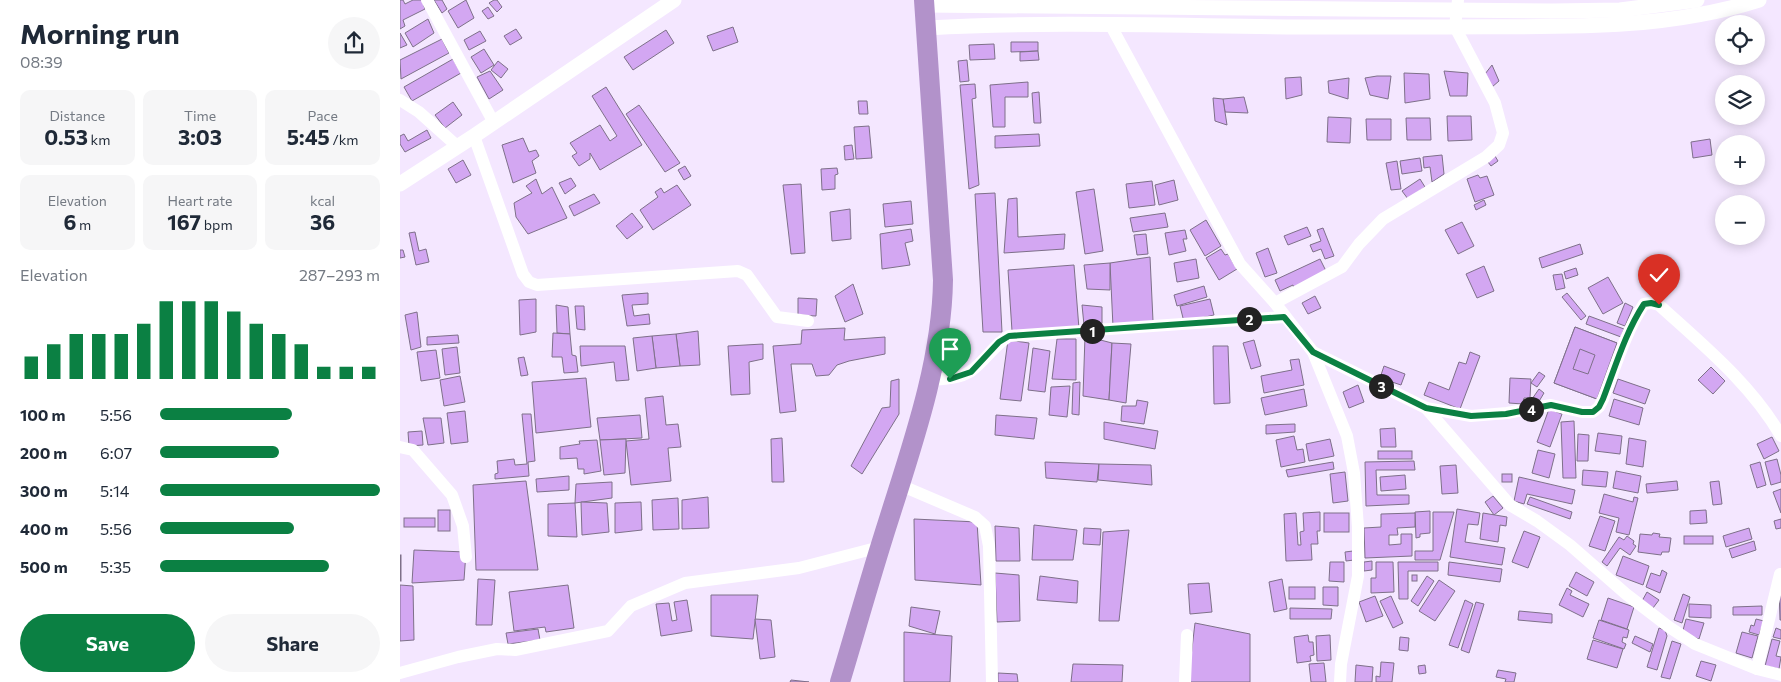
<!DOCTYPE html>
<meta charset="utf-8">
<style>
:root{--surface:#fff;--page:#f6f6f7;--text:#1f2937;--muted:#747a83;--accent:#0b8043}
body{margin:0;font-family:Commissioner,sans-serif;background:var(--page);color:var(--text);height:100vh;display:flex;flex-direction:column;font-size:19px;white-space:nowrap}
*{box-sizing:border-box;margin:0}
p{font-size:16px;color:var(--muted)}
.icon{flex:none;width:28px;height:28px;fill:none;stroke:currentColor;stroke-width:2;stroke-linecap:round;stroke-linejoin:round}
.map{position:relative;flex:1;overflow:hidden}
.panel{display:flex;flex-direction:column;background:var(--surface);width:400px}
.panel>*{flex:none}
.tools{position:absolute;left:1315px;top:15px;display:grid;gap:10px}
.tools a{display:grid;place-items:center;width:50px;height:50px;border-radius:50%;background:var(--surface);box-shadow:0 2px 12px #0003;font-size:25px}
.pin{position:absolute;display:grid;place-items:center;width:42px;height:42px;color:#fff;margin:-51px -21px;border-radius:50% 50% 50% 0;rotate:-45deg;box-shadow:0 0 5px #0007}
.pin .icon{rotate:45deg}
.km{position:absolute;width:25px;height:25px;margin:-12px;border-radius:50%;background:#222;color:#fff;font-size:14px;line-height:25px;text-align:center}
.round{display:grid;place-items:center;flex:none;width:52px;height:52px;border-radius:26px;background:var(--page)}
.headline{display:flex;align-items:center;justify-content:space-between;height:85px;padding:0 20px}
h1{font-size:28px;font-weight:700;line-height:38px}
.metrics{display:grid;grid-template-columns:repeat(3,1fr);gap:8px;height:85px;padding:5px 20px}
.metrics div{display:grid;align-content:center;border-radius:10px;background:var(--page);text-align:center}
.metrics b{font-size:21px;font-weight:700}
.metrics small{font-size:14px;font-weight:400}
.metrics p{font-size:14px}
.chart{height:140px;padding:10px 20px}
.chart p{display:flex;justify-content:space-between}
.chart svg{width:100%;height:90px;margin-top:5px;stroke:var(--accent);stroke-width:6}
.button{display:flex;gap:10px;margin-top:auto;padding:10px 20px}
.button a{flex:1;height:58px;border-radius:30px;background:var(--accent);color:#fff;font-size:20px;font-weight:700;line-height:58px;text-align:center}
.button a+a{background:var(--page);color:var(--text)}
ul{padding:0 20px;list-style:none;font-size:16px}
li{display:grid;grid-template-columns:80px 60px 1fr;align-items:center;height:38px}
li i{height:12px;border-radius:6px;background:var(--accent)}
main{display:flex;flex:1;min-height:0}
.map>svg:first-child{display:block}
.building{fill:#d3a7f2;stroke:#7e7089;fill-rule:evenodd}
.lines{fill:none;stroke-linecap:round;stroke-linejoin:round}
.minor{stroke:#fff;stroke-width:12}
.tertiary{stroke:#fff;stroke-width:15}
.trunk{stroke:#b292ca;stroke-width:20}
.route-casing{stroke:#fff;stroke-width:10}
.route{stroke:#0b8043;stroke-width:6}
</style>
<main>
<section class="panel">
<div class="headline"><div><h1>Morning run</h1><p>08:39</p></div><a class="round"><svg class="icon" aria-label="share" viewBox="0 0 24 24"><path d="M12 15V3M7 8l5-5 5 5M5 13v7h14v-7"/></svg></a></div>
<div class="metrics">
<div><p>Distance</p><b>0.53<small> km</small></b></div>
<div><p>Time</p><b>3:03</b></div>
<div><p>Pace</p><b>5:45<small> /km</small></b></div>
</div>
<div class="metrics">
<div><p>Elevation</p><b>6<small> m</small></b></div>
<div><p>Heart rate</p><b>167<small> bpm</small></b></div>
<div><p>kcal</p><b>36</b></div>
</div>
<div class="chart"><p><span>Elevation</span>287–293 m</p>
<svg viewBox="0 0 160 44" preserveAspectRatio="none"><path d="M5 44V33M15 44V27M25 44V22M35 44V22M45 44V22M55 44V17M65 44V6M75 44V6M85 44V6M95 44V11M105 44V17M115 44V22M125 44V27M135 44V38M145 44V38M155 44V38"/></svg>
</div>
<ul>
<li><b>100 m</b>5:56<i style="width:60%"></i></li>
<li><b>200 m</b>6:07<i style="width:54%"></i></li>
<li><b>300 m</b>5:14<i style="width:100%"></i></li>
<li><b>400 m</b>5:56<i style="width:61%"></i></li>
<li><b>500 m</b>5:35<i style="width:77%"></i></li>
</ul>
<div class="button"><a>Save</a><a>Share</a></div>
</section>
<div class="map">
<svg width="1381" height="682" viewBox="0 0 1381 682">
<rect width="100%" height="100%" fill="#f4e7ff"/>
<g class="building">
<polygon points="0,0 3,0 5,4 13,0 22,0 25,9 3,20 5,26 0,29"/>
<polygon points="34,0 42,0 47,9 42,13"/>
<polygon points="66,0 74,18 58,28 48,11"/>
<polygon points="94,0 97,0 102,7 97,12 89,3"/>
<polygon points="88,7 94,16 88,19 82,11"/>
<polygon points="28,19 34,33 13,47 5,33"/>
<polygon points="333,27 338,42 313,51 307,36"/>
<polygon points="116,29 122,38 110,45 104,36"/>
<polygon points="266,30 274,43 233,70 224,57"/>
<polygon points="80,31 86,41 69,50 64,40"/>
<polygon points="0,33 7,45 0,48"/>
<polygon points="42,39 49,53 1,79 0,60"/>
<polygon points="611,42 638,42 638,51 611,52"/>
<polygon points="594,44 595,59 570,60 569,45"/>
<polygon points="84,49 94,65 81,73 71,57"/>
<polygon points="638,51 639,60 620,61 620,52"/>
<polygon points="53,59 61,73 12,101 4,87"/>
<polygon points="567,60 569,81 560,82 558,61"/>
<polygon points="98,61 108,69 101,78 91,70"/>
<polygon points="1092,65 1099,81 1092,87 1085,74"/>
<polygon points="90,71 103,90 89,99 77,77"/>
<polygon points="1044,71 1068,73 1067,96 1050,96"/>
<polygon points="1004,73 1029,74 1030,99 1005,103"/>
<polygon points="977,76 991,76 988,99 970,95 965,78"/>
<polygon points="901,77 902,95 886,99 885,78"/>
<polygon points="949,78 948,99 929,93 928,81"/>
<polygon points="628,82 628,97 605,97 605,127 593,127 590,85"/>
<polygon points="575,84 576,98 572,99 579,185 569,189 560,85"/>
<polygon points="206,87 242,145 200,170 190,153 190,159 179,166 172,156 177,153 170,143 200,125 210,141 217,136 192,96"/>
<polygon points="639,92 641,123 634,123 632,93"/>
<polygon points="844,97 848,113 825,112 823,99"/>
<polygon points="813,98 823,99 827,125 815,121"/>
<polygon points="458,101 467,101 468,114 459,114"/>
<polygon points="53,102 62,115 45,128 35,115"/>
<polygon points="239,105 280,163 265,172 226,114"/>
<polygon points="1047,116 1071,116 1072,140 1048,141"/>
<polygon points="928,117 951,118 950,143 927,142"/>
<polygon points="1006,118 1030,118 1031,140 1007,140"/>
<polygon points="966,119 991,119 991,140 967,140"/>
<polygon points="469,126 472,158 456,159 454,127"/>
<polygon points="27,130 31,138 5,152 0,144 0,136 4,134 8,141"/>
<polygon points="639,134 640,146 595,148 595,136"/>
<polygon points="123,138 129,152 136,150 139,156 132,161 136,173 113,183 102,145"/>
<polygon points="1310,139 1312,155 1293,158 1291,142"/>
<polygon points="452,145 454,159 445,160 444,146"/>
<polygon points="1042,155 1044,174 1032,182 1030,167 1024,168 1023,157"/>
<polygon points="1095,156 1098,161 1091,166 1088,162"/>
<polygon points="1020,158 1022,171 1002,174 1000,161"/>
<polygon points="63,160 71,175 56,183 48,169"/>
<polygon points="997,161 1001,189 991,190 986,163"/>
<polygon points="285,166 291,176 284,180 278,170"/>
<polygon points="437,168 438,174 435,175 435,189 422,190 421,169"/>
<polygon points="1078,175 1080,178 1087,176 1094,195 1075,202 1067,179"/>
<polygon points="171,178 176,186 165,194 159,183"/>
<polygon points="136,179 142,194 152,187 167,218 128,234 116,217 114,203 132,193 126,186"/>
<polygon points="1020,179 1025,187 1008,199 1002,191"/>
<polygon points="774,180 778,200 759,205 755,185"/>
<polygon points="752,181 755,205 729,208 726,184"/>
<polygon points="401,184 405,253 391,254 383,185"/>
<polygon points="277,185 291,205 253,230 240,210 258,197 255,192 261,188 264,193"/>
<polygon points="694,189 703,251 685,254 676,192"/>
<polygon points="595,193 602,332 583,332 575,194"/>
<polygon points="194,194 200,203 174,216 169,206"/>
<polygon points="617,198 618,237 665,234 664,249 604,253 608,199"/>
<polygon points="1084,200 1086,205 1076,210 1074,205"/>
<polygon points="511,201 513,224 485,227 483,204"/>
<polygon points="450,209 451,239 432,241 430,212"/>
<polygon points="232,213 243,227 227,239 216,226"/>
<polygon points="765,213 768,227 733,232 730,218"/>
<polygon points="806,220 821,246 805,256 790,230"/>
<polygon points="1062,222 1074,246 1058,254 1045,230"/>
<polygon points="907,227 911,236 888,245 884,236"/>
<polygon points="923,228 934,256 925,259 921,249 913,252 910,245 921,241 917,230"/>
<polygon points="511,229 513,241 505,243 510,265 482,269 480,234"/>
<polygon points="785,230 787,239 783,239 786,251 769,255 765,233"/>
<polygon points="15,232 19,251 26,249 29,262 16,265 9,233"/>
<polygon points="746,234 748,254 737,255 734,235"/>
<polygon points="1180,244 1183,254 1142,268 1139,258"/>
<polygon points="868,248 877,273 865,277 856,253"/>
<polygon points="821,249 825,255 828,254 837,269 819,280 806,258"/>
<polygon points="0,250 3,250 5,257 0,258"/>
<polygon points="750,257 753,321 713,327 710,263"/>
<polygon points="796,259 799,278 777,282 774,263"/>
<polygon points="920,259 927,273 894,289 893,285 880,291 875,280"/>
<polygon points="710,263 710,290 687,289 684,265"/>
<polygon points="674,265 679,329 612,331 608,270"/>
<polygon points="1084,266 1094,291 1077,298 1066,274"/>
<polygon points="1176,268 1178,275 1166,279 1164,272"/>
<polygon points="1162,274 1165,288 1156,290 1153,275"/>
<polygon points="1208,277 1223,303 1203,314 1188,288"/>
<polygon points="453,284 463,314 445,322 435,296"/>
<polygon points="804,286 807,297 777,306 774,295"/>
<polygon points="248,293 248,304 232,305 234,316 249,314 250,324 227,326 222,295"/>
<polygon points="1167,293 1186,316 1181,320 1162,297"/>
<polygon points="915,296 921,308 908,314 902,303"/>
<polygon points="398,298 417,299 416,316 398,315"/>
<polygon points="136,299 136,332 120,335 119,300"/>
<polygon points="810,299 814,315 784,322 780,306"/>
<polygon points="1225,303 1233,307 1225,326 1217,323"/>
<polygon points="156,305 168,307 170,334 157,333"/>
<polygon points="682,305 702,307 702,326 684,325"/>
<polygon points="175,306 184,306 185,330 177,329"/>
<polygon points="17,312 21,347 11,350 5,315"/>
<polygon points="1189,316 1224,329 1221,337 1186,324"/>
<path d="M1175 327 1217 343 1197 399 1154 383ZM1180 349 1195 355 1188 374 1173 369Z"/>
<polygon points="1175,327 1217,343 1197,399 1154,383"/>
<polygon points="445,328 444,340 485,337 485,354 449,361 437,365 429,375 416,376 412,364 391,364 396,411 380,413 373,346 401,344 402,330"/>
<polygon points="298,331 300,365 280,366 276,334"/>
<polygon points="153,333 170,334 172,355 176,356 178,372 164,373 162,357 152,357"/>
<polygon points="276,334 280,366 256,368 252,336"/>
<polygon points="58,335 59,343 27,345 27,337"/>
<polygon points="252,336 256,368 237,371 233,338"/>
<polygon points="685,336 712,343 709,400 683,396"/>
<polygon points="657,339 676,339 676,380 652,379"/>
<polygon points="608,340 629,343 621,401 600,399"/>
<polygon points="854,340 861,366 851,369 843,343"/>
<polygon points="712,343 731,344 726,403 709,400"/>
<polygon points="363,344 363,359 349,362 350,394 331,395 328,346"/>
<polygon points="180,346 225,346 229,380 216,381 214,362 181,366"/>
<polygon points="813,346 828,346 830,403 814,404"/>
<polygon points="57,347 60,373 45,375 42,349"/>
<polygon points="633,348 650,351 645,392 628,390"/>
<polygon points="1180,349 1195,355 1188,374 1173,369"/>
<polygon points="36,350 40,378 21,381 17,352"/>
<polygon points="1070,352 1080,356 1060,409 1024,395 1029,382 1049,390 1059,362 1066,364"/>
<polygon points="124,357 128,375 121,376 118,358"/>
<polygon points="899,359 904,385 864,393 861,376 892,370 890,360"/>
<polygon points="984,366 1005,374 1001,385 980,378"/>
<polygon points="1311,367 1325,381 1313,394 1298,380"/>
<polygon points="1139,372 1145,376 1137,387 1131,383"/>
<polygon points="60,376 65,402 44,406 40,380"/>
<polygon points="186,378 191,427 136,433 132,382"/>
<polygon points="1110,378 1131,379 1130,398 1124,398 1123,404 1109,403"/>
<polygon points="499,379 499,414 462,474 451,466 482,408 490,407 491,381"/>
<polygon points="1218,379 1250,390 1245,404 1213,393"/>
<polygon points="680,382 679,415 672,414 673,383"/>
<polygon points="958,385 964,402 949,408 943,392"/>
<polygon points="670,386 667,417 649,415 651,387"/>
<polygon points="904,389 907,406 865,415 861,398"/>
<polygon points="1139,389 1144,393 1138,403 1132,399"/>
<polygon points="263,396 266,425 278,424 281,447 268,448 271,481 231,485 226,441 249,439 245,398"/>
<polygon points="1214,399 1243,408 1239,425 1209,416"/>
<polygon points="737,400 748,402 744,424 721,421 722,406 736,406"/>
<polygon points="1149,409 1162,414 1150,447 1137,442"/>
<polygon points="65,411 68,442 51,444 47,413"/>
<polygon points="122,414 131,414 135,461 128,462 129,476 95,479 95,474 98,473 97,461 114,459 115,465 127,464"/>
<polygon points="240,415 242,438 200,440 197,418"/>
<polygon points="596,415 637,418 634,439 595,435"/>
<polygon points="23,418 41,418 44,443 28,445"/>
<polygon points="1174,421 1176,478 1163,478 1161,422"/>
<polygon points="704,422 758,431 755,449 704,439"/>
<polygon points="895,424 895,432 866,434 866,425"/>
<polygon points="995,428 996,447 981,447 980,429"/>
<polygon points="22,431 23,445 9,446 8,432"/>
<polygon points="1198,433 1222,436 1220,454 1195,451"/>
<polygon points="1178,434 1189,435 1188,461 1177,461"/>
<polygon points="894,436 897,450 903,449 905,462 881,467 876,440"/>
<polygon points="1372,437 1379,451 1364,459 1357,444"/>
<polygon points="382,438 384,482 372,482 371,439"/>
<polygon points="1229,438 1246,441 1243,467 1226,464"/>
<polygon points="226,439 225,473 204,475 200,440"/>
<polygon points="930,439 934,456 909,461 906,444"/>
<polygon points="197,440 201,471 184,474 184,469 178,469 177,458 160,459 160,447 180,444 179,441"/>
<polygon points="1138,450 1155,454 1149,478 1132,473"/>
<rect x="978" y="451" width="34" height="8"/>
<polygon points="1377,459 1381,475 1381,482 1371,485 1365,462"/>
<polygon points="1014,461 1015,470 976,470 977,495 1009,495 1009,504 966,506 965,462"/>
<polygon points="645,462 699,464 697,482 646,478"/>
<polygon points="933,462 934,469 888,477 886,470"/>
<polygon points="1360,462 1366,485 1357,488 1350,465"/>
<polygon points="699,464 751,465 752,485 698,480"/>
<polygon points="1056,465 1058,493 1042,494 1040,466"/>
<polygon points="1183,470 1208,472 1206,487 1182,485"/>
<polygon points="1216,471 1241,476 1238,493 1213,488"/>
<polygon points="945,472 948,501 933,503 930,474"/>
<rect x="1102" y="474" width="10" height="8"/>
<polygon points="1005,475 1006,489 981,491 980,477"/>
<polygon points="169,476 169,490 137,492 136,479"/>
<polygon points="1119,477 1175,490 1172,504 1127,494 1124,504 1114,501"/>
<polygon points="126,481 138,570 76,570 73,485"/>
<polygon points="1277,481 1278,490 1247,493 1246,484"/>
<polygon points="1319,481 1322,504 1313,505 1310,482"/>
<polygon points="212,482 212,498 175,503 176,484"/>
<polygon points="1381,489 1381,513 1373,492"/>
<polygon points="1204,494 1233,502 1234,497 1238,498 1229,535 1216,532 1219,518 1199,513"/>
<polygon points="1093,496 1103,508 1094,515 1085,502"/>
<polygon points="308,497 309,528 282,529 282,500"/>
<polygon points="1130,497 1172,512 1170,519 1127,504"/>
<polygon points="278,498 279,529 253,530 252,500"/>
<polygon points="181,502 207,503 209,532 182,535"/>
<polygon points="241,502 242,530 215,533 215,503"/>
<polygon points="175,503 177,537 148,536 148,504"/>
<polygon points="1057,509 1080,513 1078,525 1068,524 1065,542 1105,548 1102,565 1050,557"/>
<rect x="38" y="510" width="12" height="21"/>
<polygon points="1306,510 1307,523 1290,524 1290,511"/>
<polygon points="1030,511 1030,533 1020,534 1020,537 1016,538 1015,512"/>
<polygon points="920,512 920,531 917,531 918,544 911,544 912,560 886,561 884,514 896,513 898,545 901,545 900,532 904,531 903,513"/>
<polygon points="1033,512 1054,512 1040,560 1015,560 1015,551 1033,551"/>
<rect x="924" y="513" width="25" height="19"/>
<polygon points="1015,513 1015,527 997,528 998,535 989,535 989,545 1001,544 1001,534 1012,534 1012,556 965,558 964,528 981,527 981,514"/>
<polygon points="1083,513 1107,517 1106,526 1100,525 1098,542 1080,539"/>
<polygon points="1200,516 1215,521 1205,551 1189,546"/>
<rect x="4" y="518" width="31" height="9"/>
<polygon points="514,519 577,522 581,585 515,580"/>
<polygon points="1381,519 1381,528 1376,529 1374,521"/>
<polygon points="634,525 677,530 673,560 632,560"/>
<polygon points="595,526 619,528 620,561 596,561"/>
<polygon points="684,528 701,529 700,545 683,544"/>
<polygon points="1349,528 1352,539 1326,547 1323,536"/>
<polygon points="729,530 719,621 699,621 703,532"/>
<polygon points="1124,531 1140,537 1128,568 1112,562"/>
<polygon points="1253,533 1260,534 1259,537 1271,538 1269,552 1262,552 1261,555 1238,552 1240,534 1252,535"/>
<polygon points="1227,536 1234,541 1233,544 1236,546 1230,555 1220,548 1207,566 1202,562 1219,537 1224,540"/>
<rect x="1284" y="536" width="29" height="8"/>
<polygon points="1354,541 1356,550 1332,558 1329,549"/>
<polygon points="14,550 66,552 64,580 12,583"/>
<polygon points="953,551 954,560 946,561 945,552"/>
<rect x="0" y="555" width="1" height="26"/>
<polygon points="1223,556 1249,566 1243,585 1216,575"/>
<polygon points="972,561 972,570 964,571 964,562"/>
<polygon points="930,562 944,562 944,582 929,581"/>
<polygon points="976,562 993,562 994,592 971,593 971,578 976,578"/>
<polygon points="998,562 1038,562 1038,571 1008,571 1008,599 999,599"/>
<polygon points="1049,562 1102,569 1100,582 1048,575"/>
<polygon points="1262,570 1267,573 1260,593 1246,587 1251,573 1260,576"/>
<polygon points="1176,572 1194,582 1187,596 1169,586"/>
<polygon points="595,573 619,575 620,621 597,622"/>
<rect x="1012" y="575" width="5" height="6"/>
<polygon points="640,576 678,581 677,603 637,600"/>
<polygon points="1027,576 1034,581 1018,606 1011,601"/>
<polygon points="78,579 95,580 92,625 76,625"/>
<polygon points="882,579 887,609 874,612 869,582"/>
<polygon points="1039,580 1055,591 1035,621 1019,611"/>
<polygon points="809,583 812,612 790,614 788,584"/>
<polygon points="0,585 13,586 14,640 0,641"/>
<polygon points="168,585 174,628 146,632 145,627 114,631 109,592"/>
<rect x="889" y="587" width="26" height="12"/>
<polygon points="923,587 938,587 938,606 923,605"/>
<polygon points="1167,588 1172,591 1170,595 1189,604 1183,617 1159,605"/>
<polygon points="1379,590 1381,590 1381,620 1380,620"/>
<polygon points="1247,592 1259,600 1253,608 1242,601"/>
<polygon points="1283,594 1290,597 1282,623 1274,620"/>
<polygon points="311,595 358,595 353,639 311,636"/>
<polygon points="975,596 983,616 966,622 959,602"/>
<polygon points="991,596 1003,623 993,628 980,601"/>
<polygon points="1208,598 1234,607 1227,629 1201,620"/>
<polygon points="287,600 292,631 261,636 256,604 269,603 272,621 277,620 274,602"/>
<polygon points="1065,600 1073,604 1058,648 1049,645"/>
<polygon points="1076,602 1084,604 1069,653 1061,650"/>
<polygon points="1289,604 1311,605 1311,618 1289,617"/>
<polygon points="1362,606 1362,615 1333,615 1333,607"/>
<polygon points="511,607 540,611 535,634 509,626"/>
<polygon points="890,608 932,609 931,619 890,619"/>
<polygon points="1119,611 1152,614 1152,623 1118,620"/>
<polygon points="355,619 371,620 375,657 360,659"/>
<polygon points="1286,619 1304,623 1299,639 1282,634"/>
<polygon points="1356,619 1364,621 1359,635 1349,632 1351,625 1354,626"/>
<polygon points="1199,620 1229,630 1227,638 1223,637 1222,642 1226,644 1224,649 1193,638"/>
<polygon points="795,623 850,634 850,682 788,682"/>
<polygon points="1259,628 1265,630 1267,636 1257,670 1247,667"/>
<polygon points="1376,628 1381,630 1381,639 1373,637"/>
<polygon points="138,629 140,640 108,644 106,633"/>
<polygon points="504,632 552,636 550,682 504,682"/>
<polygon points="1342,632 1358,636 1352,658 1336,653"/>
<polygon points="908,635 909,642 913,642 914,655 910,656 911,661 897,663 894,637"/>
<polygon points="930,635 931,660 917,661 916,636"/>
<polygon points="1235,636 1253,644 1250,652 1232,643"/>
<polygon points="1000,637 1009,638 1008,651 999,650"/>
<polygon points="1372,639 1380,641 1376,656 1381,657 1379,669 1365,666"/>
<polygon points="1193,640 1223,649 1217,668 1187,659"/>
<polygon points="1272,641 1281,644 1270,679 1261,677"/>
<polygon points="1301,661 1316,665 1311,681 1296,676"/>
<polygon points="981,662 994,663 992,682 976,682 976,676 980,677"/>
<polygon points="924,663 926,682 911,682 909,664"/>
<polygon points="673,664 723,665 722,682 671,682"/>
<polygon points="956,665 973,667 972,682 955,682"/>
<polygon points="1025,665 1026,673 1019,674 1018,666"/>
<polygon points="1098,670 1116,673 1114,682 1105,682 1106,679 1096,677"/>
<polygon points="598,673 617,674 618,682 598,682"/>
<polygon points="391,680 409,682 390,682"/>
</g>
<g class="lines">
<g class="minor">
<polyline points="27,0 94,123"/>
<polyline points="710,24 840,264 875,303 913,352 947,436 954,473 958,527 958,576 941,664 940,682"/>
<polyline points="0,100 19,112 57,146"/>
<polyline points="74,136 123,274 129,282 137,285 338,271 347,275 377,317 408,321"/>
<polyline points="875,303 942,267 959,244 983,219 1086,157 1099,145 1103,133 1095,103 1055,27 1058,0"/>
<path d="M913 352 1026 408 1071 416 1107 413 1151 405 1182 412H1193L1199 407 1203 399C1215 368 1225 333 1244 304L1251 303 1259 305C1303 345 1351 384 1381 436"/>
<path d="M529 380C543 379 559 379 571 371 585 361 594 345 609 336L884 317"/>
<polyline points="1026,408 1110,505 1137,521 1170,545 1226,594 1269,627 1295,644 1357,669 1381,675"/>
<polyline points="0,447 13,450 52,495 63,526 66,557"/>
<polyline points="500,485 575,517 585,526 589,546 592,682"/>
<polyline points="1357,669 1380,574"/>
<polyline points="0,673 58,657 97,649 115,650 208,631 231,606 285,583 399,568 480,547"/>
<polyline points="785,682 787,635"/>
</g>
<g class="tertiary">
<polyline points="525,5 1152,11 1220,10 1297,0"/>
<path d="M527 28C651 21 776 26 900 27 949 27 998 27 1047 27 1151 26 1258 32 1359 0"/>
<polyline points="0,184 74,136 274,0"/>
</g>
<path class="trunk" d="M440 682C456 629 471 575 488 522 512 446 542 361 543 280L524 0"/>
</g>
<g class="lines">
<defs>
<path id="route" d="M550 379 571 372 599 342 609 336 884 317 913 352 1026 408 1071 416 1106 414 1151 405 1182 412H1193L1199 407 1203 399C1215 368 1225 333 1244 304L1251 303 1259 305"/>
</defs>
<use href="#route" class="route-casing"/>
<use href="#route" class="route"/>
</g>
</svg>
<div class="tools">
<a><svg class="icon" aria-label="locate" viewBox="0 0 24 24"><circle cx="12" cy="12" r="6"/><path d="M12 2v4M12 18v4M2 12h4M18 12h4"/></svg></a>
<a><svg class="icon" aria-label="layers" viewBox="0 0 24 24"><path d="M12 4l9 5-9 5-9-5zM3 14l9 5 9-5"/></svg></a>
<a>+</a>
<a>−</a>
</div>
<div class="pin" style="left:550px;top:379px;background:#1e9e55"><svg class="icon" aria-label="arrive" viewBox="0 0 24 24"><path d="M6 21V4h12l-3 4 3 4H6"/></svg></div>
<div class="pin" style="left:1259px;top:305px;background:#d93025"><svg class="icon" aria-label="check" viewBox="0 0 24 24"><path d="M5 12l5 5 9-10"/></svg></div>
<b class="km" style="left:692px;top:331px">1</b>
<b class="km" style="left:849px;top:319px">2</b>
<b class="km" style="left:981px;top:386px">3</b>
<b class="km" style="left:1131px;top:409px">4</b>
</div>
</main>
